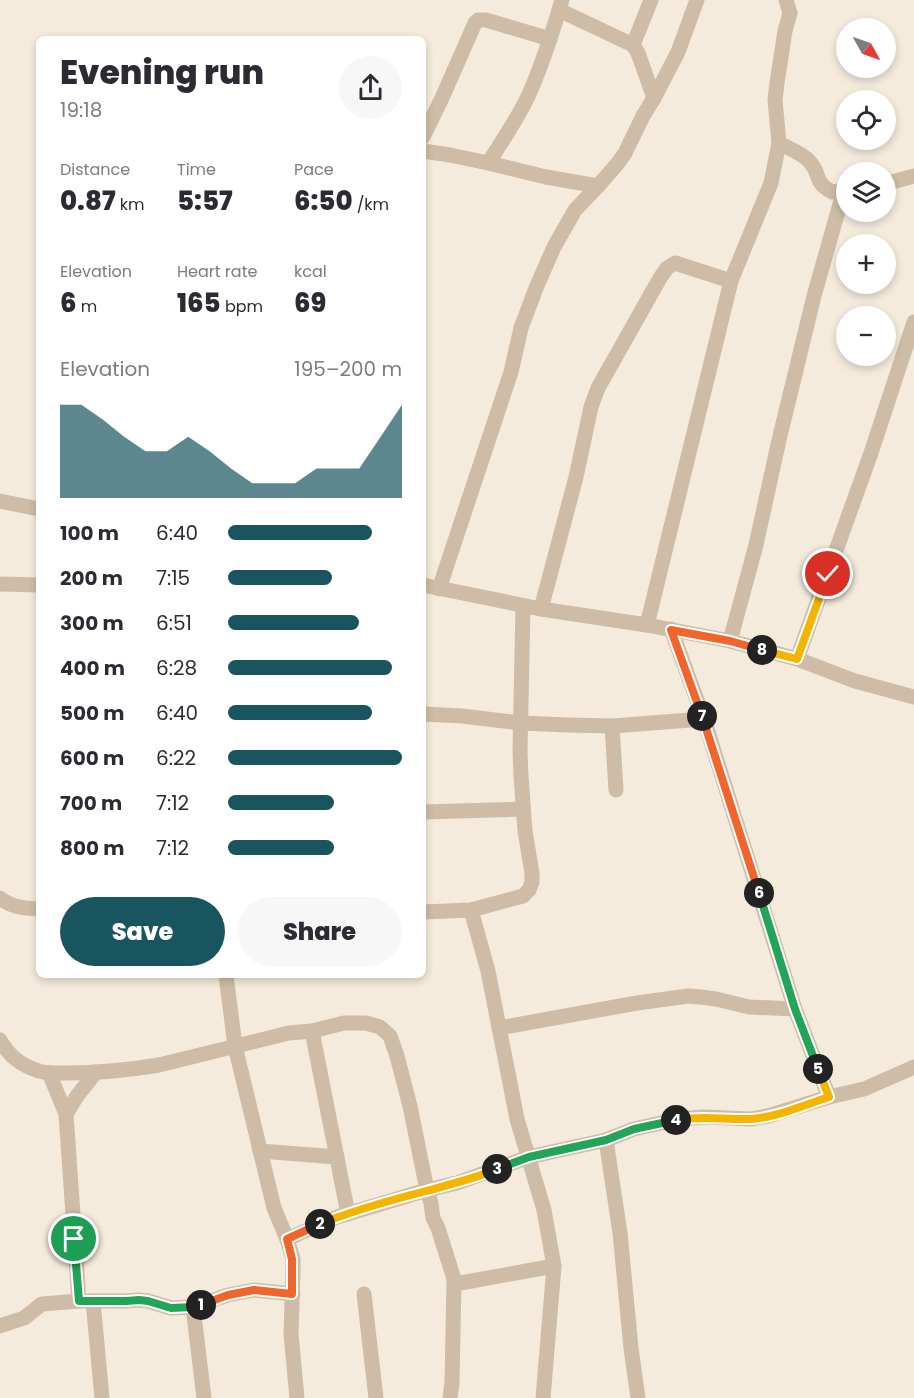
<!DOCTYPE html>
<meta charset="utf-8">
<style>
:root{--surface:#fff;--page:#f7f7f7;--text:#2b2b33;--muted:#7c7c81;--accent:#19555f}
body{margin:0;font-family:Poppins,sans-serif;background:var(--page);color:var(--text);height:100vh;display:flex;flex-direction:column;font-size:22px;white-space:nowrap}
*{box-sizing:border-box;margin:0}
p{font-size:20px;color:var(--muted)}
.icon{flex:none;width:33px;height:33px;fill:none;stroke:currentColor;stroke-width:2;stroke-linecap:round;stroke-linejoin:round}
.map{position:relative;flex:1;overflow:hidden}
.drawer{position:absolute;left:36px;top:36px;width:390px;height:942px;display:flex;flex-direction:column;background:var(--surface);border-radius:9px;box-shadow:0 3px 9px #0003}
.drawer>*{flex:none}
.needle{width:39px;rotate:130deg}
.tools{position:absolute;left:836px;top:18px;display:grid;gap:12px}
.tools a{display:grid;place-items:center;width:60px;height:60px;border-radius:50%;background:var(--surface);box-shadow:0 3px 9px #0003;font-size:30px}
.pin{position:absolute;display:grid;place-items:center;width:51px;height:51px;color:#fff;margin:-26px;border:3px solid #fff;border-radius:50%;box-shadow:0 2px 6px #0007}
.km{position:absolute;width:30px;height:30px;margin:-15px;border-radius:50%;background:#222;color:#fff;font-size:16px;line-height:30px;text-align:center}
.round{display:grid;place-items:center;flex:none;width:63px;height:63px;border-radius:32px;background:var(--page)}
.head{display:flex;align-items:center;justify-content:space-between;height:102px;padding:0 24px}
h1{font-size:33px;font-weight:800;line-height:45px}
.figures{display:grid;grid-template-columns:repeat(3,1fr);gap:9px;height:102px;padding:6px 24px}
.figures div{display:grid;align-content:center}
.figures b{font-size:26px;font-weight:800}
.figures small{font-size:16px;font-weight:400}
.figures p{font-size:16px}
.chart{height:168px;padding:12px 24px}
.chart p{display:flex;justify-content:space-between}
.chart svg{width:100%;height:108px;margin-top:6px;fill:var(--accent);opacity:.7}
.action{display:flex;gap:12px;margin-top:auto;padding:12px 24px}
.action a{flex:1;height:69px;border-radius:36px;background:var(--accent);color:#fff;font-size:24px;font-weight:800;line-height:69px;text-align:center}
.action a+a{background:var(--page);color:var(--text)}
ul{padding:0 24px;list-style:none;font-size:20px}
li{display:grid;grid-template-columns:96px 72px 1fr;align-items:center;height:45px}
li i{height:15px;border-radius:8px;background:var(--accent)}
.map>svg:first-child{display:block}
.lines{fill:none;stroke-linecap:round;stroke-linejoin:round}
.minor{stroke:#cebca6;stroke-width:15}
.split-1-casing{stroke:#fff;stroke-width:12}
.split-2-casing{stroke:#fff;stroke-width:12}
.split-3-casing{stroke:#fff;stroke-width:12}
.split-4-casing{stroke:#fff;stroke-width:12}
.split-5-casing{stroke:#fff;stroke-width:12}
.split-6-casing{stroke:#fff;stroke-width:12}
.split-7-casing{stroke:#fff;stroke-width:12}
.split-8-casing{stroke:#fff;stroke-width:12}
.split-9-casing{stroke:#fff;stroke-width:12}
.split-1{stroke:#22a559;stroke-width:8}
.split-2{stroke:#f0652b;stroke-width:8}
.split-3{stroke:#f5b400;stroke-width:8}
.split-4{stroke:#22a559;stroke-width:8}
.split-5{stroke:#f5b400;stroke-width:8}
.split-6{stroke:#22a559;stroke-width:8}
.split-7{stroke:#f0652b;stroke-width:8}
.split-8{stroke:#f0652b;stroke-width:8}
.split-9{stroke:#f5b400;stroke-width:8}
</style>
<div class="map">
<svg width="914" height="1398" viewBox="0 0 914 1398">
<rect width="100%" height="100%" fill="#f4ebdc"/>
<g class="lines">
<g class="minor">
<polyline points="559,10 633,45 638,53 654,98"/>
<polyline points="633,45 651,0"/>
<polyline points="423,137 442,98 475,23 478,20 486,20 550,39"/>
<path d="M779 143C788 148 802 153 809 161 822 174 812 181 832 192L846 190"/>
<path d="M423 151 450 155 488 163C503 140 519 117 530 92 543 62 553 31 562 0"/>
<polyline points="488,163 546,177 598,186"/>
<polyline points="885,184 914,176"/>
<polyline points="0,501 39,509"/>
<polyline points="0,584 39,585"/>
<polyline points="423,585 541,609 647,625 730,641 797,659 855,681 914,697"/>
<polyline points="439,589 511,372 521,328 536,288 554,247 575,210 598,186 618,163 625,153 643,116 654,98 678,52 697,0"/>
<polyline points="541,609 576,477 591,407 598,388 660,278 667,268 675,263 731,281"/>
<polyline points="647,625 731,281 771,183 779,143 775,100 777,83 785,31 790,13 786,0"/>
<polyline points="671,629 704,719 795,1009 829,1097"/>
<polyline points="730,641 756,545 779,440 814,296 844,190"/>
<polyline points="797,659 871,453 914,322"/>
<polyline points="423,714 462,716 521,723 567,725 612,726 704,719"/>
<polyline points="612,726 616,790"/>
<polyline points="423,812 523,809"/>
<path d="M0 898C12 908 25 908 39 909"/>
<polyline points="471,910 488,971 517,1119 544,1210 554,1266"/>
<polyline points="423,912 471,910 523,896 529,890 532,882 532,873 525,831 521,776 520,750 523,606"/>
<polyline points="226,975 235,1046 274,1208 287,1239 293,1259 293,1274 291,1334 297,1398"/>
<polyline points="499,1028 637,1003 688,996 701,997 716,999 749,1007 795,1009"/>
<polyline points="312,1031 348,1214"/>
<path d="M0 1040C8 1055 22 1066 39 1071 48 1074 57 1073 67 1073 98 1073 129 1070 159 1065L289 1033 312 1031 344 1023H366L380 1027 390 1036 397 1056 410 1106 427 1190 431 1203 433 1218 438 1228 454 1279 452 1383 450 1398"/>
<polyline points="49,1073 66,1114 79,1301"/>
<polyline points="66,1114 77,1096 96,1072"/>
<polyline points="606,1140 620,1233 631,1348 638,1398"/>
<polyline points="260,1151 337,1157"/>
<polyline points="287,1239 337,1217 427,1190 457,1183 529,1157 606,1140 634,1129 679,1119 704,1117 751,1119 768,1116 829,1097 864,1089 914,1067"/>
<polyline points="455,1284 554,1266 543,1398"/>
<polyline points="364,1294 376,1398"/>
<polyline points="93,1301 102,1398"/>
<polyline points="193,1307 204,1398"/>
<polyline points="0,1326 24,1318 42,1304 79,1301 126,1301 139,1300 148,1301 171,1308 193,1307 228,1295 254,1290 293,1294"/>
</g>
</g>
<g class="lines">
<defs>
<polyline id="split-1" points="74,1239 79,1301 126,1301 139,1300 148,1301 171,1308 193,1307 201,1305"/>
<polyline id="split-2" points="201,1305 228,1295 254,1290 292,1294 292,1259 287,1239 320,1224"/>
<path id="split-3" d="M320 1224C354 1210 391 1200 426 1191 450 1184 474 1179 497 1169"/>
<polyline id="split-4" points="497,1169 529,1157 606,1140 634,1129 676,1120"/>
<path id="split-5" d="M676 1120C703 1115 725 1120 751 1119 778 1117 804 1105 829 1097L818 1069"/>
<polyline id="split-6" points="759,893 795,1009 818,1069"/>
<polyline id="split-7" points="702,716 759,893"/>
<polyline id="split-8" points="702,716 671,630 730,641 762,650"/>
<polyline id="split-9" points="762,650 797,659 828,574"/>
</defs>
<use href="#split-1" class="split-1-casing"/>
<use href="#split-2" class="split-2-casing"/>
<use href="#split-3" class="split-3-casing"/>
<use href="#split-4" class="split-4-casing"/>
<use href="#split-5" class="split-5-casing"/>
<use href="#split-6" class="split-6-casing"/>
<use href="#split-7" class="split-7-casing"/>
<use href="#split-8" class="split-8-casing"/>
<use href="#split-9" class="split-9-casing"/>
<use href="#split-1" class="split-1"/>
<use href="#split-2" class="split-2"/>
<use href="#split-3" class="split-3"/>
<use href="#split-4" class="split-4"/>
<use href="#split-5" class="split-5"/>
<use href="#split-6" class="split-6"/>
<use href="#split-7" class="split-7"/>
<use href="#split-8" class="split-8"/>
<use href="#split-9" class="split-9"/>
</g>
</svg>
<div class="tools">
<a><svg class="needle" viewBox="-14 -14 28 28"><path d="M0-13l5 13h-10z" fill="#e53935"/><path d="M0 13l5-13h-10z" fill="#7c7c81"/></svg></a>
<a><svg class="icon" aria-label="locate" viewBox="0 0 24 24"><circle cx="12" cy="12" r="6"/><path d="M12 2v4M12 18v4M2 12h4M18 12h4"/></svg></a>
<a><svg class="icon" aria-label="layers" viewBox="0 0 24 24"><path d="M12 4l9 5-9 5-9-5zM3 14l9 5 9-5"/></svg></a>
<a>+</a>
<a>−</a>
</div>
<div class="pin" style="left:74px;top:1239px;background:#1e9e55"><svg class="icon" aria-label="arrive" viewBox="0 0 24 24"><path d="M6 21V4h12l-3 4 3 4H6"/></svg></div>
<div class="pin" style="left:828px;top:574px;background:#d93025"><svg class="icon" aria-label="check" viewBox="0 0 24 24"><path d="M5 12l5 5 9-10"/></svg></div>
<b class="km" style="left:201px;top:1305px">1</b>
<b class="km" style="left:320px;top:1224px">2</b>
<b class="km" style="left:497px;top:1169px">3</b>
<b class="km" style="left:676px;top:1120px">4</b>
<b class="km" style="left:818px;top:1069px">5</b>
<b class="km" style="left:759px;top:893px">6</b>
<b class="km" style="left:702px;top:716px">7</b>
<b class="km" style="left:762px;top:650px">8</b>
<section class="drawer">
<div class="head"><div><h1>Evening run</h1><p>19:18</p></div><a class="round"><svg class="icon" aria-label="share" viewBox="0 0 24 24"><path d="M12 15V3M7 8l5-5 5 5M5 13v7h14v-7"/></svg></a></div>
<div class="figures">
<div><p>Distance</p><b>0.87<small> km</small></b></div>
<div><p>Time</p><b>5:57</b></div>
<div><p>Pace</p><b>6:50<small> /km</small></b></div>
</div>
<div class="figures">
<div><p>Elevation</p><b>6<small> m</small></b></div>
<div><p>Heart rate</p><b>165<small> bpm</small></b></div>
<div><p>kcal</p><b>69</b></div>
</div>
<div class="chart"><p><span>Elevation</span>195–200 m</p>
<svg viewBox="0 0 160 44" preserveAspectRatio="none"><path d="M0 44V6L10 6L20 12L30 19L40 25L50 25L60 19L70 25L80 32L90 38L100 38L110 38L120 32L130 32L140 32L150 19L160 6V44z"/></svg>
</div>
<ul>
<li><b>100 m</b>6:40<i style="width:83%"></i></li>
<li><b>200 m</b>7:15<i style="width:60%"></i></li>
<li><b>300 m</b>6:51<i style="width:75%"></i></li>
<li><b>400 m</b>6:28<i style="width:94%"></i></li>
<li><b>500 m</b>6:40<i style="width:83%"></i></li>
<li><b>600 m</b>6:22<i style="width:100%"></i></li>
<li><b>700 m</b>7:12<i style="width:61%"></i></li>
<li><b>800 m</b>7:12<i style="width:61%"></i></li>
</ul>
<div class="action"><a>Save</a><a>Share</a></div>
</section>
</div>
